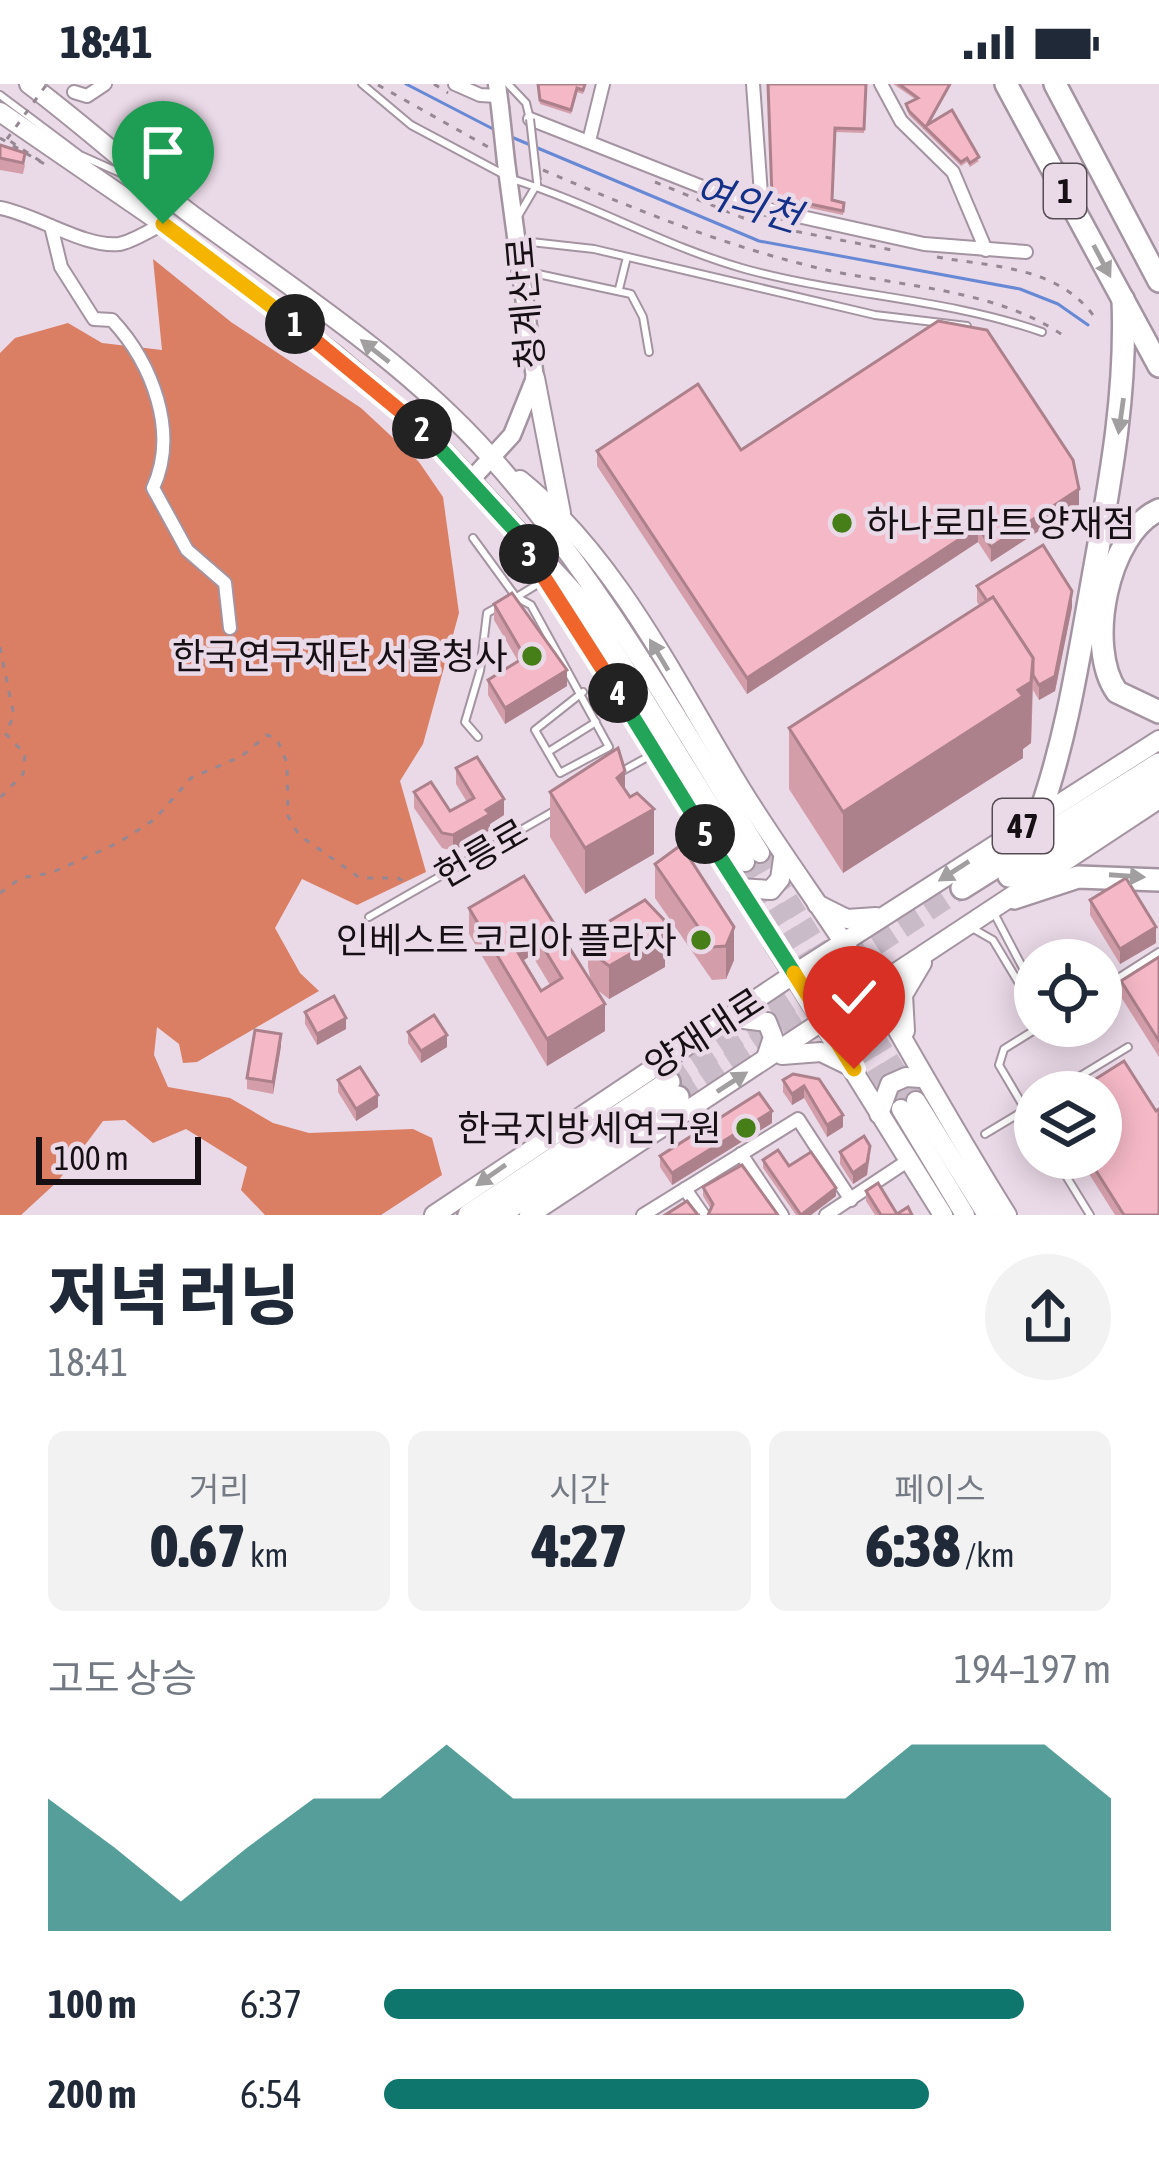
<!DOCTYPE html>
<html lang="ko">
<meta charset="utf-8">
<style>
:root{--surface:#fff;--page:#f2f2f3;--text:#1f2937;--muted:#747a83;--accent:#0f766e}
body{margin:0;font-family:"Asap Condensed","Noto Sans KR",sans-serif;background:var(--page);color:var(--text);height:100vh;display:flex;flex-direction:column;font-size:45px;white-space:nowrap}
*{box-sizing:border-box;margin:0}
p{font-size:39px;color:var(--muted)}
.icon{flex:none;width:66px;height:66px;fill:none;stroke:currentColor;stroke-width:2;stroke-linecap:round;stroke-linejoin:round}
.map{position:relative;height:1131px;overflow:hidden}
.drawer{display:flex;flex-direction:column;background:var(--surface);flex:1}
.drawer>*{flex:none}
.buttons{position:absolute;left:1014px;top:855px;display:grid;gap:24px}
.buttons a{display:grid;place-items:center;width:108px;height:108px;border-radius:50%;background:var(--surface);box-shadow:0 6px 30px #0003;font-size:60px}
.scale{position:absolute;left:36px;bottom:30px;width:165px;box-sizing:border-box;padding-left:12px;border:6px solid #161015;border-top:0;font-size:33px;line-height:42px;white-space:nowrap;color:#161015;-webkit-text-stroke:9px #ead9e7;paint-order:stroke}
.pin{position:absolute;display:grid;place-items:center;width:102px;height:102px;color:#fff;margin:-123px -51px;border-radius:50% 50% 50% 0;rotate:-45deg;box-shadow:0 0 12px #0007}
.pin .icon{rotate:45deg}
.km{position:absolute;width:60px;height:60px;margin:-30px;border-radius:50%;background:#222;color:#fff;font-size:33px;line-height:60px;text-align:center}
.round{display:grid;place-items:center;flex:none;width:126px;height:126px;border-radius:63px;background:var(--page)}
.summary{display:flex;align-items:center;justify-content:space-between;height:204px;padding:0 48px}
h1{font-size:66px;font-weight:800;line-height:90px}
.figures{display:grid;grid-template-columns:repeat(3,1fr);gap:18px;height:204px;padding:12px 48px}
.figures div{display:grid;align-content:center;border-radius:18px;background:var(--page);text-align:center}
.figures b{font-size:60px;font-weight:800}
.figures small{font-size:33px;font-weight:400}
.figures p{font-size:33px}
.chart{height:336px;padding:24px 48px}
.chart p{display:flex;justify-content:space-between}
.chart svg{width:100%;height:216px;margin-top:12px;fill:var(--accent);opacity:.7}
ul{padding:0 48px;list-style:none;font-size:39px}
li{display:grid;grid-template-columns:192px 144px 1fr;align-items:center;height:90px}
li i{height:30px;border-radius:15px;background:var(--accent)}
.status{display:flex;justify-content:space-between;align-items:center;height:84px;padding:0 60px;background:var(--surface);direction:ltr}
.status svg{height:33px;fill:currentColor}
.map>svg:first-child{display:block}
.forest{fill:#da7e64}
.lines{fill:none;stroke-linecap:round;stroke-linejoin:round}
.stream{stroke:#6789d5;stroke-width:3}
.primary-tunnel{stroke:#cabbc8;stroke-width:18;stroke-dasharray:18 9;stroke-linecap:butt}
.highway-tunnel{stroke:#cabbc8;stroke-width:21;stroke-dasharray:21 10;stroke-linecap:butt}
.lane-casing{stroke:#a494a1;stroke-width:10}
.street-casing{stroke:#a494a1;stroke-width:16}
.secondary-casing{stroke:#a494a1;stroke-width:21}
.primary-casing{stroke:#a494a1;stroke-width:22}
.highway-casing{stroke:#a494a1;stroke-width:26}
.path{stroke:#958893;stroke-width:3;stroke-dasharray:6 9;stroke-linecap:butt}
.lane{stroke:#fff;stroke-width:6}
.street{stroke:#fff;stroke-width:12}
.secondary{stroke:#fff;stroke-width:16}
.primary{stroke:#fff;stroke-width:18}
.highway{stroke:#fff;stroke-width:21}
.lane-bridge-casing{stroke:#a494a1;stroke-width:10;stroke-linecap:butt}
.secondary-bridge-casing{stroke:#a494a1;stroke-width:21;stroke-linecap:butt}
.path-bridge{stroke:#958893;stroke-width:3;stroke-dasharray:6 9;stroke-linecap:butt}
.lane-bridge{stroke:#fff;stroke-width:6}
.secondary-bridge{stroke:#fff;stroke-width:16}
.wall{fill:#d39eaa;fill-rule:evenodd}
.shaded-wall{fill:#ac818b}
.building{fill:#f5b8c6;stroke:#ac818b;stroke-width:3;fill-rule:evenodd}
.oneway{fill:#a29fa1}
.split-1-casing{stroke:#fff;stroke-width:24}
.split-2-casing{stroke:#fff;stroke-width:24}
.split-3-casing{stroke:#fff;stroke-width:24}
.split-4-casing{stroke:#fff;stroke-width:24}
.split-5-casing{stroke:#fff;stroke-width:24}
.split-6-casing{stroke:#fff;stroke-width:24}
.split-7-casing{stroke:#fff;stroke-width:24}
.split-1{stroke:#f5b400;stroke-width:15}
.split-2{stroke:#f0652b;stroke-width:15}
.split-3{stroke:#22a559;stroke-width:15}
.split-4{stroke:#f0652b;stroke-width:15}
.split-5{stroke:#22a559;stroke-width:15}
.split-6{stroke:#22a559;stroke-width:15}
.split-7{stroke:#f5b400;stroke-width:15}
.poi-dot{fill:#467f18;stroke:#ead9e7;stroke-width:4.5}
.labels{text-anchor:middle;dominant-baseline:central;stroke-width:9;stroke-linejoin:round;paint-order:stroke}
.shield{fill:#ead9e7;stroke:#564c54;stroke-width:3}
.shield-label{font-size:33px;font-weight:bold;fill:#161015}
.street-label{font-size:36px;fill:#161015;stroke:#ead9e7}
.poi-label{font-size:36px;fill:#161015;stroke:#ead9e7;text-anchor:end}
.water-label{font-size:39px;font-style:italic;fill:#143189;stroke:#ead9e7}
</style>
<div class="status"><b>18:41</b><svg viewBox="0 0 49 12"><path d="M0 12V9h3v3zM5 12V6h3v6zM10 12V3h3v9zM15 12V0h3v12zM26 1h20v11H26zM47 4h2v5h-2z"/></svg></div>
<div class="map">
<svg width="1159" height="1131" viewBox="0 0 1159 1131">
<rect width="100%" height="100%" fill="#ead9e7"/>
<polygon class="forest" points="153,175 231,238 361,324 419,378 443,413 459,529 423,660 400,697 426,788 357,821 302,795 275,844 300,889 319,907 197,978 183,979 179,960 157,943 154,971 168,1003 230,1014 273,1039 309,1049 413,1045 432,1054 442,1091 381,1131 265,1131 241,1106 247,1083 186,1045 153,1059 125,1036 103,1037 58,1097 21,1131 0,1131 0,269 15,254 68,239 102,259 162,266"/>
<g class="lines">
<g class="stream">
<polyline points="406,0 495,46"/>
<polyline points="509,52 759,157 1020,205 1058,220 1088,241"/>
</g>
<g class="primary-tunnel">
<polyline points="760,769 916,1017"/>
<polyline points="745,778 901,1025"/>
</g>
<g class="highway-tunnel">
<polyline points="669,998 962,804"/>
<polyline points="678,1013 876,879"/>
</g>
<defs>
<g id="lane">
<polyline points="362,0 411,41 501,89"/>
<polyline points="508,0 526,19 530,35"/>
<polyline points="0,11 80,71 136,96"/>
<path d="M512 95C592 120 664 162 745 185 844 212 945 214 1042 248"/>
<polyline points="517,134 537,100"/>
<polyline points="522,157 594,165 875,231 967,242"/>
<polyline points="524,187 631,210 643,233 649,268"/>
<polyline points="619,205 627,173"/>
<polyline points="473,454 516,513 531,521 609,663 560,689 535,646 583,608"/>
<polyline points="515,514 543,497"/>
<polyline points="478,653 465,638 480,587 487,529 498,523"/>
<polyline points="548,668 596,638"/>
<polyline points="617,690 653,670"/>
<polyline points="995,831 1035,907"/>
<polyline points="369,833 554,727"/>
<polyline points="972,844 993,856 1035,926"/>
<polyline points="1101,905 1159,868"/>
<polyline points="1054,1008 1128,963"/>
<polyline points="1035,1042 999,981 1004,965 1041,942"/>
<polyline points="985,1050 1035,1020"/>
<polyline points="1055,1074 1090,1131"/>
</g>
<g id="street">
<polyline points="455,0 480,11 498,12"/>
<polyline points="753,0 762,124"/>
<polyline points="881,0 901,37 953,88 986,166"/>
<polyline points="74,8 87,12 105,0"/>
<polyline points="530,35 748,121 924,160 1026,168"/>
<polyline points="589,57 603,0"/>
<path d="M0 124C35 130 85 164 119 160 132 158 150 146 163 140"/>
<path d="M51 142 61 183 94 235 112 236C152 279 179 348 153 404L187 466 225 499 230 544"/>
<polyline points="741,1070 782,1131"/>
<polyline points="685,1105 703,1131"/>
<polyline points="643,1131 798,1035 851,1116"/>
<polyline points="826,1131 909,1076"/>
</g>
<g id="secondary">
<polyline points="497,0 500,23"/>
<polyline points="471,396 512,351 535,294 506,78"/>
</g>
<g id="primary">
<path d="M29 0C85 42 136 89 192 131 294 206 404 276 489 371 597 491 676 633 760 769"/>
<polyline points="0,28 163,140 334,270 428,350 585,520 745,778"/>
<polyline points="535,294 561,429"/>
<path d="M520 396C618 475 676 599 741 705 786 778 839 846 882 919 923 990 963 1061 1007 1131"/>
<polyline points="526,462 943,1131"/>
<polyline points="738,804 771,806 780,795 783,774"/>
<polyline points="817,820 847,835 876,833"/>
<polyline points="728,933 767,938 773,953 766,974"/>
<polyline points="905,947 903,911 922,879"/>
<polyline points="782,971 821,968 852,983"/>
<polyline points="916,1017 987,1131"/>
<polyline points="901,1025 965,1131"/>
<polyline points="879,1030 890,1000 906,993 921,994"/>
<polyline points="434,1131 794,890 1159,656"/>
<polyline points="529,1131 1159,715"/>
</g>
<g id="highway">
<polyline points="1006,0 1159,282"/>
<polyline points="1055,0 1159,197"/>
<path d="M1159 426C1107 449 1085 564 1117 608L1159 628"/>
<path d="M1039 732C1066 656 1078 578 1092 499 1109 403 1127 313 1123 215"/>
<polyline points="1009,792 1159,699"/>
<polyline points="962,804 1159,680"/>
<polyline points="1014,814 1078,793 1159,796"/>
<polyline points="469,1131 669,998"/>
<polyline points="498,1131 678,1013"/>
</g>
</defs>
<use href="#lane" class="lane-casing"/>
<use href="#street" class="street-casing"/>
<use href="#secondary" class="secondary-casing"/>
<use href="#primary" class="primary-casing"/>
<use href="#highway" class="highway-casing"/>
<g class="path">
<polyline points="434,0 448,9"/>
<polyline points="378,1 490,64"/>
<polyline points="0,54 46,81 7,55"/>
<path d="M543 86C634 125 722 161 818 184 898 203 995 204 1064 252"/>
<polyline points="655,98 758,140 892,166"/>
<path d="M937 173C993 183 1056 182 1093 231"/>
<polyline points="0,563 14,632 5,649 25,670 23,690 0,714"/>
<polyline points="0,809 21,794 51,789 118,759 155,735 191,694 242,672 267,651 277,655 287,679 288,732 299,751 360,794 398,794 408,800"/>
</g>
<use href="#lane" class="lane"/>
<use href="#street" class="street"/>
<use href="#secondary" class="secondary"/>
<use href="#primary" class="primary"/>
<use href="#highway" class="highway"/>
<defs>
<polyline id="lane-bridge" points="530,35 537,97"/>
<polyline id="secondary-bridge" points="500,23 506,78"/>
</defs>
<use href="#lane-bridge" class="lane-bridge-casing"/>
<use href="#secondary-bridge" class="secondary-bridge-casing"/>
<polyline class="path-bridge" points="7,55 47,0"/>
<use href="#lane-bridge" class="lane-bridge"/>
<use href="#secondary-bridge" class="secondary-bridge"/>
</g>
<g class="wall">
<polygon points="538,0 586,0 583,10 577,8 571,30 540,20"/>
<polygon points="768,0 866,0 864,49 835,48 833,116 844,119 843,131 772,116"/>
<polygon points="893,0 951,0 930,39 979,77 970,83 967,78 961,82 909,31 906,20 915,15"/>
<polygon points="0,61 25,81 23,90 0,86"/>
<polygon points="741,366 1079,421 991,478 978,458 747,610 597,382 597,367"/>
<polygon points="977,502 1072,523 1055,607 1039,616 1033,606 1031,659 1023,665 1023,674 843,789 789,705 789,644 980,522 977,518"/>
<polygon points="494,520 567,602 505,640 488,611 488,596 518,577 494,536"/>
<polygon points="456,684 504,731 490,740 490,746 453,767 442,764 414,724 414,708 450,727 467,718 456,700"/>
<polygon points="625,705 654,770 585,810 550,753 550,708"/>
<polygon points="655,780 734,843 734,876 726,895 712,896 655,814"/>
<path d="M524 792 591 898 588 883V850L665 883 609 915 596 905 605 947 547 982 469 850V824ZM532 871 550 901 541 907 522 877Z"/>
<polygon points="1090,816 1156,859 1120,880 1090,831"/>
<polygon points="1159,873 1159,973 1121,913 1121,897"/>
<polygon points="305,928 346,945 317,961 305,940"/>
<polygon points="408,948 447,963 421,979 408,959"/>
<polygon points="281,962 273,1010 247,1005 247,994"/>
<polygon points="819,995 843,1043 827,1053 804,1014 792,1021 783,1008 783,996"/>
<polygon points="338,996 378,1023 356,1037 338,1008"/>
<polygon points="772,1039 672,1101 660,1083 660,1072"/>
<polygon points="840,1068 870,1073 867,1091 853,1100 840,1080"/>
<polygon points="1079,1074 1101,1074 1159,1131 1115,1131"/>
<polygon points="763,1076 789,1082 836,1112 811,1131 796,1131 763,1084"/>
<polygon points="703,1103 778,1131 711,1125 703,1112"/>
<polygon points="866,1107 897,1130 912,1131 875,1131 866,1117"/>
</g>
<g class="shaded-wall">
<polygon points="1079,405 1079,421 991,478 991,463"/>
<polygon points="978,443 978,458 747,610 747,594"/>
<polygon points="1072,507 1072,523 1055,607 1039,616 1039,601"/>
<polygon points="1033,574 1031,659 1023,665 1023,674 843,789 843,728 1018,606"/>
<polygon points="567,586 567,602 505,640 505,624"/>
<polygon points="625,687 625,733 617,694"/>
<polygon points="504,715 504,731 490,740 490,746 453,767 453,751"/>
<polygon points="654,725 654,770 585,810 585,764"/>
<polygon points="734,843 734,876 726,895 726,862"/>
<polygon points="1156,843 1156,859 1120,880 1120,865"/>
<polygon points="532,845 532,871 511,884 511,857"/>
<polygon points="665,850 665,883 609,915 609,882"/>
<polygon points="605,920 605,947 547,982 547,955"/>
<polygon points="346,934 346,945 317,961 317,950"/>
<polygon points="281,950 281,962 273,1010 273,998"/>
<polygon points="447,951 447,963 421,979 421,967"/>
<polygon points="804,1002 804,1014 792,1021 792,1010"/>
<polygon points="378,1011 378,1023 356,1037 356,1025"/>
<polygon points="772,1027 772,1039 672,1101 672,1089"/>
<polygon points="843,1031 843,1043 827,1053 827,1041"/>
<polygon points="870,1062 867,1091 853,1100 853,1089"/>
<polygon points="836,1104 836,1112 811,1131 801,1131"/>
</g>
<g class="building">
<polygon points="538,0 585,0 583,6 577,4 571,26 540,16"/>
<polygon points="768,0 866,0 864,45 835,44 832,116 844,119 843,127 772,112"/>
<polygon points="899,0 950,0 927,41 952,26 979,73 970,79 967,74 961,78 909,27 906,20 918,14"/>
<polygon points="0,61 25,69 23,79 0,74"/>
<polygon points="938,237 987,246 1073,376 1079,405 991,463 978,443 747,594 597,367 698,300 741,366"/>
<polygon points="1043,461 1072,507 1055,592 1039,601 1033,591 1033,574 993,513 987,517 977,502"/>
<polygon points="512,509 567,586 505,624 488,596 525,573 494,520"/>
<polygon points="993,513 1033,574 1031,598 1018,606 1023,612 843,728 789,644"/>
<polygon points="618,664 625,687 617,694 630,713 637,709 654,725 585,764 550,708"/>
<polygon points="477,673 504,715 486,726 490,730 453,751 442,749 414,708 431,698 450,727 474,714 456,684"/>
<polygon points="681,761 734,843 726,862 712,863 655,780"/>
<path d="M524 792 605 920 547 955 469 824ZM532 845 562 894 541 907 511 857Z"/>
<polygon points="1126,794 1156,843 1120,865 1090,816"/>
<polygon points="645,816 664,836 665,850 609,882 592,869 588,850"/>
<polygon points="1159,873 1159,957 1121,897"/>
<polygon points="334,912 346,934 317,950 305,928"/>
<polygon points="434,931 447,951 421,967 408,948"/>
<polygon points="255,946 281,950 273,998 247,994"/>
<polygon points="1124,977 1156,1027 1159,1025 1159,1131 1124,1131 1088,1074 1101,1074 1101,1008 1075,1008"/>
<polygon points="360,983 378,1011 356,1025 338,996"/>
<polygon points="793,990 819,995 843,1031 827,1041 804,1002 792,1010 783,996"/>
<polygon points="759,1009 772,1027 672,1089 660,1072"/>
<polygon points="864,1052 870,1062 867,1079 853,1089 840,1068"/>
<polygon points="778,1066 789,1082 811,1068 836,1104 801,1131 763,1076"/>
<polygon points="742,1081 778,1131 708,1131 713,1120 703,1103"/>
<polygon points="878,1099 897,1130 908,1123 912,1131 881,1131 866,1107"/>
<polygon points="687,1117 698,1131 700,1131 665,1131"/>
</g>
<defs><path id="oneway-solid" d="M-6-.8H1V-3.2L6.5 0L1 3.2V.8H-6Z" transform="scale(3)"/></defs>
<g class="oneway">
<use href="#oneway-solid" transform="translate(1102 177) rotate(62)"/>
<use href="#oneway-solid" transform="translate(375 267) rotate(-142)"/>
<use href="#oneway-solid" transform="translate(1121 332) rotate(98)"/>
<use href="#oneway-solid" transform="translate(659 571) rotate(-121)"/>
<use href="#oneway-solid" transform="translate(954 787) rotate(147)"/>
<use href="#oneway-solid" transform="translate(1127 792) rotate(4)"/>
<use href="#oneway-solid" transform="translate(732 998) rotate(-33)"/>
<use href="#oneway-solid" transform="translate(491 1091) rotate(145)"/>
</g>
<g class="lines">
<defs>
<polyline id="split-1" points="163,140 295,240"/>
<polyline id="split-2" points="295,240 422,345"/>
<polyline id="split-3" points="422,345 521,453 529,470"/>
<polyline id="split-4" points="529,470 618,609"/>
<polyline id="split-5" points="618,609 705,750"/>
<polyline id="split-6" points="705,750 794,889"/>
<polyline id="split-7" points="794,889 854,985"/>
</defs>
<use href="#split-1" class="split-1-casing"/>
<use href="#split-2" class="split-2-casing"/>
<use href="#split-3" class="split-3-casing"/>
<use href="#split-4" class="split-4-casing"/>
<use href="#split-5" class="split-5-casing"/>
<use href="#split-6" class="split-6-casing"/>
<use href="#split-7" class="split-7-casing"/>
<use href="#split-1" class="split-1"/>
<use href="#split-2" class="split-2"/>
<use href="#split-3" class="split-3"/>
<use href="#split-4" class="split-4"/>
<use href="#split-5" class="split-5"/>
<use href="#split-6" class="split-6"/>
<use href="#split-7" class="split-7"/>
</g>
<g class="poi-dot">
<circle cx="842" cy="439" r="12"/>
<circle cx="532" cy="572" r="12"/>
<circle cx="701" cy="856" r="12"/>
<circle cx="746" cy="1044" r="12"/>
</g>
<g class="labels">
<g class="shield">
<rect x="1044" y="80" width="42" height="54" rx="9"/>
<rect x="993" y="715" width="60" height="54" rx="9"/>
</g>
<g class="shield-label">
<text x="1065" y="107">1</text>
<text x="1023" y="742">47</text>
</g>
<g class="street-label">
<text transform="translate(525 219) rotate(-95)">청계산로</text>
<text transform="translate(481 769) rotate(-30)">헌릉로</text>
<text transform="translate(704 949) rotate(-33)">양재대로</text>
</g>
<g class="poi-label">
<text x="866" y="439" text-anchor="start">하나로마트 양재점</text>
<text x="508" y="572">한국연구재단 서울청사</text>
<text x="677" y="856">인베스트 코리아 플라자</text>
<text x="722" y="1044">한국지방세연구원</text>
</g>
<g class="water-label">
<text transform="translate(748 119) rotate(17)">여의천</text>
</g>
</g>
</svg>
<div class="buttons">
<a><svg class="icon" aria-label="locate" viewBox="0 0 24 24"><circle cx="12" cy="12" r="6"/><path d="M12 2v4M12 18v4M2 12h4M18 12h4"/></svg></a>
<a><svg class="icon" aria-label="layers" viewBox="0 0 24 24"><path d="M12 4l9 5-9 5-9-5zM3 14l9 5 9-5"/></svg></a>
</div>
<div class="scale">100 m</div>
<div class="pin" style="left:163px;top:140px;background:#1e9e55"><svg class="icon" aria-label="arrive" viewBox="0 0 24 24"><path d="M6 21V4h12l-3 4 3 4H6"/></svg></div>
<div class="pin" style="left:854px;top:985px;background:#d93025"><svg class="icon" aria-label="check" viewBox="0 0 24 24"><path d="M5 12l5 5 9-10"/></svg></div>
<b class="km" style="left:295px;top:240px">1</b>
<b class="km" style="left:422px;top:345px">2</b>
<b class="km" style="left:529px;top:470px">3</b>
<b class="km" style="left:618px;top:609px">4</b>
<b class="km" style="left:705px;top:750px">5</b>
</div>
<section class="drawer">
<div class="summary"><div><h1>저녁 러닝</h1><p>18:41</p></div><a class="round"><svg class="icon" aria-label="share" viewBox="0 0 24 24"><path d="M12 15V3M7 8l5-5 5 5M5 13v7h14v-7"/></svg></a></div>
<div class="figures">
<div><p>거리</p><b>0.67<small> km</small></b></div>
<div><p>시간</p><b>4:27</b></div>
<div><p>페이스</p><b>6:38<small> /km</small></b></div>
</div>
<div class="chart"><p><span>고도 상승</span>194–197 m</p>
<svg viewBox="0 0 160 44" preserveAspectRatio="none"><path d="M0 44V17L10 27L20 38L30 27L40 17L50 17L60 6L70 17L80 17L90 17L100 17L110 17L120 17L130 6L140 6L150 6L160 17V44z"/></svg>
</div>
<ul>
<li><b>100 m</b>6:37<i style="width:88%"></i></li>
<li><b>200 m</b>6:54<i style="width:75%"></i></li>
</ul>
</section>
